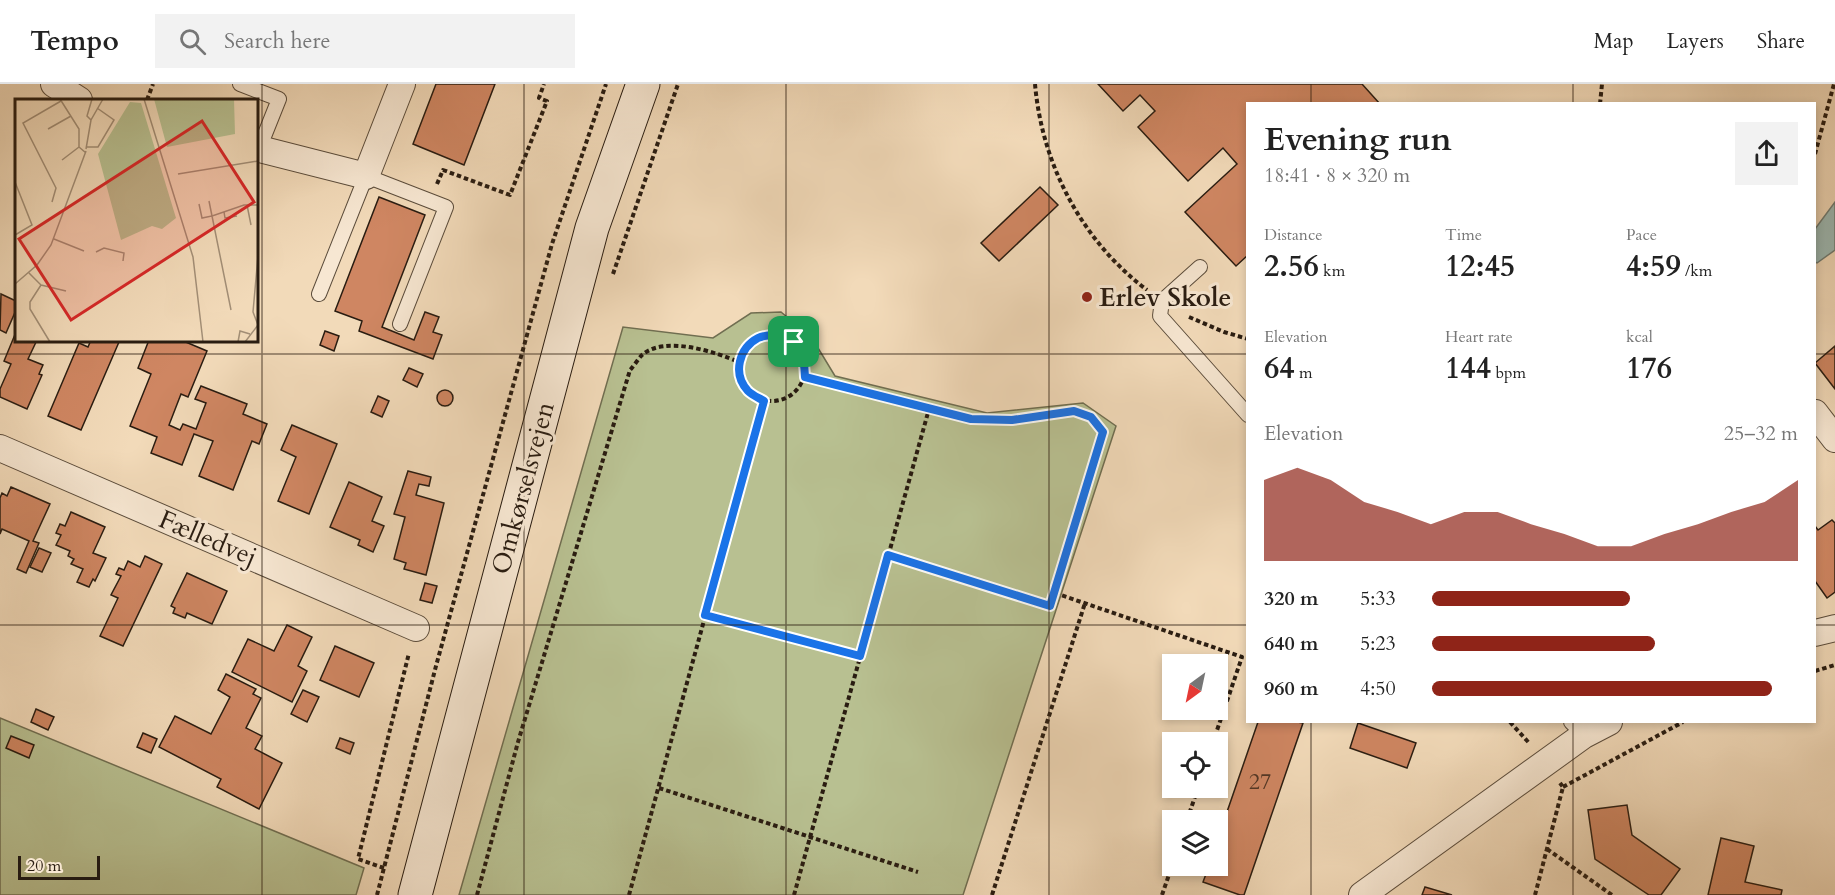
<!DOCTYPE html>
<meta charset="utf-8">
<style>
:root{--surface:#fff;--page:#f2f2f2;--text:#222;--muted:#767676;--line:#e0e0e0;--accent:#8f2418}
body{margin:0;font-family:Cardo,serif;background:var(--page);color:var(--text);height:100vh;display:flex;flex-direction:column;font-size:22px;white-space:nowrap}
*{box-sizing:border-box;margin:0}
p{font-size:20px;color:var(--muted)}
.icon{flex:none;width:33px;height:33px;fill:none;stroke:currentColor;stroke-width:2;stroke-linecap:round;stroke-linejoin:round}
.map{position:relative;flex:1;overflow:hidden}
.side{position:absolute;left:1246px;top:18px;width:570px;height:621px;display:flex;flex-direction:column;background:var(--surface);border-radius:0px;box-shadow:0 3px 9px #0003}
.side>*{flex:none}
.needle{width:39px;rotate:213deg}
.controls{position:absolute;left:1162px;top:570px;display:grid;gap:12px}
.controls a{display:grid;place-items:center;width:66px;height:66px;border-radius:0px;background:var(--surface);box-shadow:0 3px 9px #0003;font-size:30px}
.scale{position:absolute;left:18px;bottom:15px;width:82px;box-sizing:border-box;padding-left:6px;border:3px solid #291c11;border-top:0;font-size:16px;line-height:21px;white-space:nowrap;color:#291c11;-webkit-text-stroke:4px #f7e7d2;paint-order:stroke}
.pin{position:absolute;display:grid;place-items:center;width:51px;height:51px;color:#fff;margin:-26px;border-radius:12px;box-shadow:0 3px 9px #0006}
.round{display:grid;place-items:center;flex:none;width:63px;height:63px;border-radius:0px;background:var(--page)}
.head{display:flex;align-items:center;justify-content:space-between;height:102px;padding:0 18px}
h1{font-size:33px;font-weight:700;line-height:45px}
.stats{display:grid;grid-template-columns:repeat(3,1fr);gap:9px;height:102px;padding:6px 18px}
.stats div{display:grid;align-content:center}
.stats b{font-size:30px;font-weight:700}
.stats small{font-size:16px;font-weight:400}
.stats p{font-size:16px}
.chart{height:168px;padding:12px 18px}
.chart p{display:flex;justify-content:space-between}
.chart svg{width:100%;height:108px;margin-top:6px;fill:var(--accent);opacity:.7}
ul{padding:0 18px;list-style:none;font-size:20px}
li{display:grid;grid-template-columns:96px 72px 1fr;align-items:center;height:45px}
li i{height:15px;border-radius:8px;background:var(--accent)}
header{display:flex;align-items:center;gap:36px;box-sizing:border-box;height:84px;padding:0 30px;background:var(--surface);border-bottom:2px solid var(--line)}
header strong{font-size:28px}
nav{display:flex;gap:33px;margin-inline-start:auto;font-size:21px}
.search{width:420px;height:54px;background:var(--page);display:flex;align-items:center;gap:15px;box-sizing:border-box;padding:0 21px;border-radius:0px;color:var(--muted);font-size:22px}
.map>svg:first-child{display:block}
.green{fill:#b8c091;stroke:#706e51;stroke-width:1.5}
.water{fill:#9cbab5;stroke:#6e7b73;stroke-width:1.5}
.building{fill:#cf8662;stroke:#291c11;stroke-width:1.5}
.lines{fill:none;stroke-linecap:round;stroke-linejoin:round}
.lane-casing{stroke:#5b4c3b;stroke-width:16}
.street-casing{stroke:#5b4c3b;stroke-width:28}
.secondary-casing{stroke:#291c11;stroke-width:35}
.path{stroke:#291c11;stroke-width:4;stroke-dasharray:4.5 3;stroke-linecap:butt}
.lane{stroke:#f7e7d2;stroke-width:14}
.street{stroke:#f7e7d2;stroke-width:26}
.secondary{stroke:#f7e7d2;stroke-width:33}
.route-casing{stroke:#fff;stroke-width:12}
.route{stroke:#1a73e8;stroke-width:8}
.grid{fill:none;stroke:#291c11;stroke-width:1.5;stroke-opacity:0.55}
.poi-dot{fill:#8f2418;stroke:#f7e7d2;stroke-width:2}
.labels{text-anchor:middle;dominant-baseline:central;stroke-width:6;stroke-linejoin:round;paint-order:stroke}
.number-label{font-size:22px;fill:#523625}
.poi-label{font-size:26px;font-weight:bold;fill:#291c11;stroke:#f7e7d2;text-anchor:start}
.street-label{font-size:26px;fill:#291c11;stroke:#f7e7d2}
.inset-road{fill:none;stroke:#a28e76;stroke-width:1.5}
.view{fill:#d62828;fill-opacity:0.15;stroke:#d62828;stroke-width:3}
.inset-edge{fill:none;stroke:#291c11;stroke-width:3}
</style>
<header>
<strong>Tempo</strong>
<div class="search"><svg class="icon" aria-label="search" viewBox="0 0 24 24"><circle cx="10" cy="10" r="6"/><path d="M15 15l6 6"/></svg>Search here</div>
<nav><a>Map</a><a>Layers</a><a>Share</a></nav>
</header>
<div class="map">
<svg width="1835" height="811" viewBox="0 0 1835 811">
<rect width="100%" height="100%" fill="#f2dab9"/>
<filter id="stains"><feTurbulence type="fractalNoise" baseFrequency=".00333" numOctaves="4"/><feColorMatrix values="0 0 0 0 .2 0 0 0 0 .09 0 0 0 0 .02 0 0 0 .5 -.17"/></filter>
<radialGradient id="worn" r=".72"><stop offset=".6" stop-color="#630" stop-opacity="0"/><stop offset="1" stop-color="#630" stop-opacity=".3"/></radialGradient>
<g class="green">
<polygon points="781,228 812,254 835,292 987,329 1083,319 1116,342 963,811 459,811 623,243 713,254 751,229"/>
<polygon points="0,634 364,784 356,811 0,811"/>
</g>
<polygon class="water" points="1835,118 1835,166 1817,179 1815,178 1815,145"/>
<g class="building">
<polygon points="436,0 495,0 464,81 413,60"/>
<polygon points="1098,0 1362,0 1380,20 1248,20 1248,171 1236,182 1185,128 1237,80 1223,64 1188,97 1138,43 1155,27 1140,11 1123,27"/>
<polygon points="1040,103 1058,121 999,177 981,159"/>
<polygon points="379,113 425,131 382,243 414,256 425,228 439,233 433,248 442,251 433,275 359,247 362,237 335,227"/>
<polygon points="1,210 16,217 16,226 6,249 0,246"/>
<polygon points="325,247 339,252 334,267 320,261"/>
<polygon points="16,248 16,256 37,256 28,275 43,281 39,290 42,291 27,325 0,313 0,305 11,280 4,277"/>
<polygon points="91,256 119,258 81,346 48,332 79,259 88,263"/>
<polygon points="149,256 181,256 207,267 188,313 181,310 169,341 180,346 183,340 196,345 206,319 195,315 201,302 247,320 243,330 267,340 259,360 252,357 233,406 199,392 213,357 194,350 182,381 151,369 157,353 130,342 151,290 138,284"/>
<polygon points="1835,262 1835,305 1815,279"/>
<polygon points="409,284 423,290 417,303 403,296"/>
<circle cx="445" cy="314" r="8"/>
<polygon points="378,312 389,317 382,333 371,328"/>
<polygon points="292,341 337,360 309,430 278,417 296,373 281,366"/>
<polygon points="408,387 431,393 429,402 419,400 416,411 444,419 426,491 404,485 406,479 394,475 405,433 394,430"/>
<polygon points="349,398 382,413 372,437 384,442 373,468 358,461 360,456 330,443"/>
<polygon points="11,403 50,420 33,457 39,459 26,489 17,485 29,457 2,445 0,450 0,414 2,409 7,412"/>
<polygon points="71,428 105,443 93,469 106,474 95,497 93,495 89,503 77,498 83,485 71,480 74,475 68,472 70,467 56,461 61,451 56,449 60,440 65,442"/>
<polygon points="1832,436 1835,439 1835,508 1827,514 1815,497 1815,442 1818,446"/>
<polygon points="39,464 51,469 42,488 30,483"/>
<polygon points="145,472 162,480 123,562 100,552 118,514 111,511 121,492 116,490 119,484 124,486 128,477 140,483"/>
<polygon points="187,489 227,507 212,540 187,529 185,534 173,529 175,524 171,522"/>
<polygon points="425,499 437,502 432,519 420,516"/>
<polygon points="287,541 312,553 298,582 307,587 292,618 232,588 248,555 274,567"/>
<polygon points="335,562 374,579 359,613 320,596"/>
<polygon points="226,590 256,605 253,610 261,614 246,644 262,652 255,665 282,679 259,725 217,703 221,695 159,663 175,632 211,650 230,613 218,606"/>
<polygon points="303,606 319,613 307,638 291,630"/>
<polygon points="36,625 54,633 48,646 31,638"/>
<polygon points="1258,638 1297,638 1303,639 1244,811 1240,811 1203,798 1209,782 1218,782 1218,754"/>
<polygon points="1358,639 1416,659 1407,684 1350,664"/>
<polygon points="143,649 157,655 151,669 137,663"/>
<polygon points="11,652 34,661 29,674 6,664"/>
<polygon points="340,654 354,659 350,670 336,664"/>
<polygon points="1627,721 1632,751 1680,785 1661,811 1649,811 1595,775 1588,726"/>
<polygon points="1721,754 1754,762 1745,798 1782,806 1781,811 1708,811"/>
<polygon points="1425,803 1452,811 1422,811"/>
</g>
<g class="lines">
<defs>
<g id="lane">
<polyline points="240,0 279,15 259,65"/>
<polyline points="1200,183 1162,217 1160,232 1248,331"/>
<polyline points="319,210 366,92 446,123 400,240"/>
<polyline points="1571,638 1584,651"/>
</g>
<g id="street">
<polyline points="54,0 79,16"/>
<polyline points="256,64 366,92 402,0"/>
<polyline points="1815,329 1835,355"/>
<polyline points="0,364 416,544"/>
<polyline points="1815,549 1835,544"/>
<polyline points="1362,811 1584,651 1609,638"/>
</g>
<polyline id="secondary" points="415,811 592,144 643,0"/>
</defs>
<use href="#lane" class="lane-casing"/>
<use href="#street" class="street-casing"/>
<use href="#secondary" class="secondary-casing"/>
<g class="path">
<path d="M1035 0C1042 81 1082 157 1147 206"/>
<polyline points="147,16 153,0"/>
<polyline points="1600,20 1602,0"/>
<polyline points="1815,70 1834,0"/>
<polyline points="437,100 443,86 510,111 547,17 539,14 544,0"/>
<polyline points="613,190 678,0"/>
<polyline points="1189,233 1224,248 1248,255"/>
<circle cx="772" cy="284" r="33"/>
<polyline points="805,293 971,335 1012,336 1074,327 1091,333 1103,348 1050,522 888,471"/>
<polyline points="1055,509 1242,573 1213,658"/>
<polyline points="705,531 860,572"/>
<polyline points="1815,587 1835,581"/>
<polyline points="1510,638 1530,660"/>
<polyline points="1563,703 1683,638"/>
<polyline points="659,704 918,788"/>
<polyline points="1187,736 1198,704"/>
<polyline points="1547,765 1612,811"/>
<polyline points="384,784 358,775 409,569"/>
<polyline points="377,811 436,582 552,160 606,0"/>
<path d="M477 811 518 658 630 286C634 282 638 275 642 271 665 251 715 268 739 278"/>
<polyline points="629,811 764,317"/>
<polyline points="794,811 929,325"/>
<polyline points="992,811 1085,519"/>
<polyline points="1162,811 1173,779"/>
<polyline points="1535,811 1563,703 1560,699"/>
</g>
<use href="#lane" class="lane"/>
<use href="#street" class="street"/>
<use href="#secondary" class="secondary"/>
</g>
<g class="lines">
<defs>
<path id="route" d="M777 251C801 261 804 267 805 293L971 335 1012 336 1074 327 1091 333 1103 348 1050 522 888 471 860 572 705 531 764 317C759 314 752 311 748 307 732 290 739 264 758 254 764 251 771 251 777 251Z"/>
</defs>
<use href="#route" class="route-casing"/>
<use href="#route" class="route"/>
</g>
<path class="grid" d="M262 0V811M524 0V811M786 0V811M1049 0V811M1311 0V20M1573 0V20M0 270H1248M1815 270H1835M0 541H1248M1815 541H1835M1311 638V811M1573 638V811"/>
<circle class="poi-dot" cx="1087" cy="213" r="6"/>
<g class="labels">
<g class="number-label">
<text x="1260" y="698">27</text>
</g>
<g class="poi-label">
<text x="1099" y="213">Erlev Skole</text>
</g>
<g class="street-label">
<text transform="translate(523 404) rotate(-75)">Omkørselsvejen</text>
<text transform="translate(208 454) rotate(23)">Fælledvej</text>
</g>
</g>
<g transform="translate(15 15)">
<rect width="243" height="243" fill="#f2dab9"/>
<path d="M139 0H219L220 35 152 48ZM115 3 126 4 161 119 147 130 137 127 106 141 83 55Z" fill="#b8c091"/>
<path class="inset-road" d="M45 0 64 30V48L71 54M129 0 178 158 188 243M76 21 72 17 77 0M33 30 56 17M72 48H83L99 21 82 9M71 50 76 21 88 0M47 61 64 48M163 75 243 62M0 83 17 126 0 136M37 103 41 89 8 24 46 2M184 105 187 119 197 117 194 102M232 106 236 126M209 113 210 119 222 117M39 140 69 152M81 153 89 149 109 154 108 162M14 174 26 186 15 203V210L35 243M0 185 22 166 36 146 71 52M26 186 51 192M216 211 197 117 229 106H243M243 226 238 213 243 157M223 243 225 232 235 235M230 243 243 226"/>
<path class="view" d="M187 22 239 103 56 221 4 140Z"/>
<rect width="243" height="243" class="inset-edge"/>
</g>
<rect width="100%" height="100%" filter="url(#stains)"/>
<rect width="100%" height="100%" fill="url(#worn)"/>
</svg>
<div class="controls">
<a><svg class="needle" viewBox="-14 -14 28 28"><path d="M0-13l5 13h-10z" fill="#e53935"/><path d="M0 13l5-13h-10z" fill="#767676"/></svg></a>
<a><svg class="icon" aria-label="locate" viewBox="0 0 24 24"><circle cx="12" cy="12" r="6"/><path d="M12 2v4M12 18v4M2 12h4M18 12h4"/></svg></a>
<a><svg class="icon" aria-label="layers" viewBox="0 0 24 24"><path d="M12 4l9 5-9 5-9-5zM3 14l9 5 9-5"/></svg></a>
</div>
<div class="scale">20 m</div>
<div class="pin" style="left:794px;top:258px;background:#1e9e55"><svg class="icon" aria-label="arrive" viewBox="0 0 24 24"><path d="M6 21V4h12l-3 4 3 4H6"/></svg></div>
<section class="side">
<div class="head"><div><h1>Evening run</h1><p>18:41 · 8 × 320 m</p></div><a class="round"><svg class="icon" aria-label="share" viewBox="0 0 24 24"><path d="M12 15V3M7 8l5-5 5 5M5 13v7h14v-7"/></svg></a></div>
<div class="stats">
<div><p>Distance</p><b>2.56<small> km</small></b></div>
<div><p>Time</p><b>12:45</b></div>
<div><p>Pace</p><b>4:59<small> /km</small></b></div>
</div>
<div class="stats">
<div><p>Elevation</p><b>64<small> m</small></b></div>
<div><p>Heart rate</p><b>144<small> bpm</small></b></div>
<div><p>kcal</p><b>176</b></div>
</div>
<div class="chart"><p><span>Elevation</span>25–32 m</p>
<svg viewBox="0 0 160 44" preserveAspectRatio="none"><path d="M0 44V11L10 6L20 11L30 20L40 24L50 29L60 24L70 24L80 29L90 33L100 38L110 38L120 33L130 29L140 24L150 20L160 11V44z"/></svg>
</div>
<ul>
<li><b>320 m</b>5:33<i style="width:54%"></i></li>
<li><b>640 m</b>5:23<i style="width:61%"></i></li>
<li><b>960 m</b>4:50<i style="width:93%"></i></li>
</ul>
</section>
</div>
